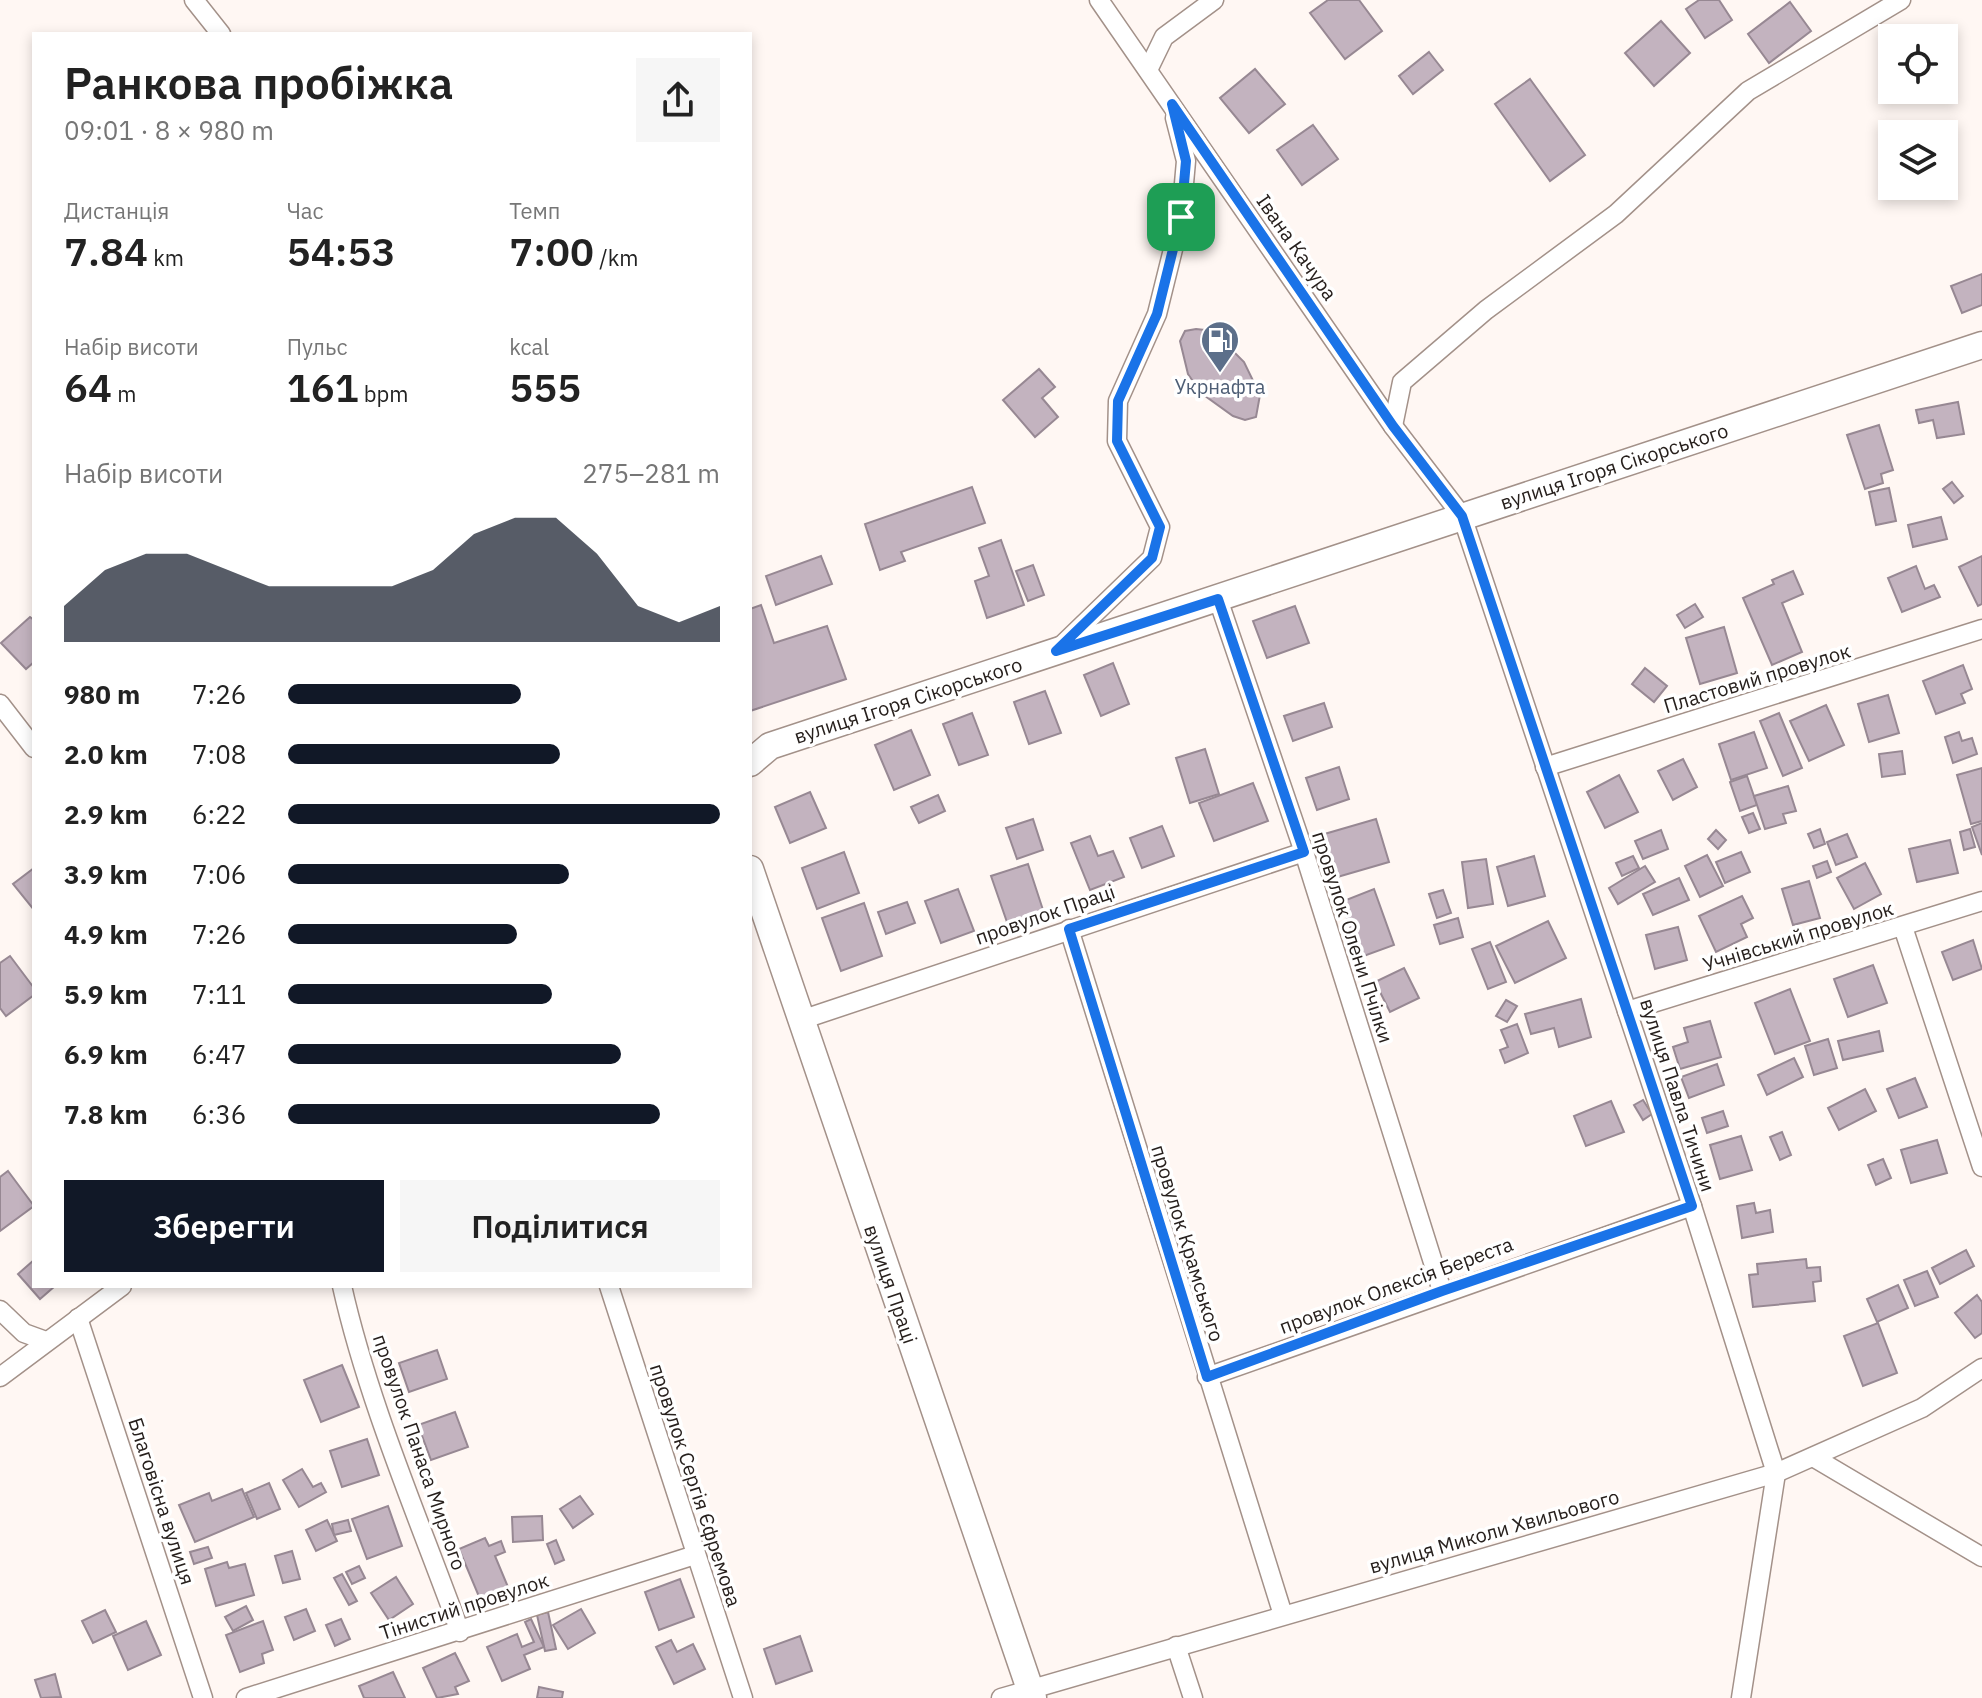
<!DOCTYPE html>
<html lang="uk">
<meta charset="utf-8">
<style>
:root{--surface:#fff;--page:#f6f6f6;--text:#222;--muted:#767676;--accent:#111827}
body{margin:0;font-family:"IBM Plex Sans",sans-serif;background:var(--page);color:var(--text);height:100vh;display:flex;flex-direction:column;font-size:30px;white-space:nowrap}
*{box-sizing:border-box;margin:0}
p{font-size:26px;color:var(--muted)}
.icon{flex:none;width:44px;height:44px;fill:none;stroke:currentColor;stroke-width:2;stroke-linecap:round;stroke-linejoin:round}
.map{position:relative;flex:1;overflow:hidden}
.sheet{position:absolute;left:32px;top:32px;width:720px;height:1256px;display:flex;flex-direction:column;background:var(--surface);border-radius:0px;box-shadow:0 4px 12px #0003}
.sheet>*{flex:none}
.tools{position:absolute;left:1878px;top:24px;display:grid;gap:16px}
.tools a{display:grid;place-items:center;width:80px;height:80px;border-radius:0px;background:var(--surface);box-shadow:0 4px 12px #0003;font-size:40px}
.pin{position:absolute;display:grid;place-items:center;width:68px;height:68px;color:#fff;margin:-34px;border-radius:16px;box-shadow:0 4px 12px #0006}
.round{display:grid;place-items:center;flex:none;width:84px;height:84px;border-radius:0px;background:var(--page)}
.summary{display:flex;align-items:center;justify-content:space-between;height:136px;padding:0 32px}
h1{font-size:44px;font-weight:600;line-height:60px}
.stats{display:grid;grid-template-columns:repeat(3,1fr);gap:12px;height:136px;padding:8px 32px}
.stats div{display:grid;align-content:center}
.stats b{font-size:40px;font-weight:600}
.stats small{font-size:22px;font-weight:400}
.stats p{font-size:22px}
.chart{height:224px;padding:16px 32px}
.chart p{display:flex;justify-content:space-between}
.chart svg{width:100%;height:144px;margin-top:8px;fill:var(--accent);opacity:.7}
.primary-button{display:flex;gap:16px;margin-top:auto;padding:16px 32px}
.primary-button a{flex:1;height:92px;border-radius:0px;background:var(--accent);color:#fff;font-size:32px;font-weight:600;line-height:92px;text-align:center}
.primary-button a+a{background:var(--page);color:var(--text)}
ul{padding:0 32px;list-style:none;font-size:26px}
li{display:grid;grid-template-columns:128px 96px 1fr;align-items:center;height:60px}
li i{height:20px;border-radius:10px;background:var(--accent)}
.map>svg:first-child{display:block}
.building{fill:#c3b3bf;stroke:#978893;stroke-width:2}
.lines{fill:none;stroke-linecap:round;stroke-linejoin:round}
.street-casing{stroke:#a39189;stroke-width:21}
.secondary-casing{stroke:#a39189;stroke-width:29}
.street{stroke:#fff;stroke-width:18}
.secondary{stroke:#fff;stroke-width:26}
.route-casing{stroke:#fff;stroke-width:16}
.route{stroke:#1a73e8;stroke-width:10}
.labels{text-anchor:middle;dominant-baseline:central;stroke-width:7;stroke-linejoin:round;paint-order:stroke}
.street-label{font-size:20px;fill:#27201d;stroke:#fff}
.service-label{font-size:20px;fill:#4e5e75;stroke:#fff}
</style>
<div class="map">
<svg width="1982" height="1698" viewBox="0 0 1982 1698">
<rect width="100%" height="100%" fill="#fff7f3"/>
<g class="building">
<polygon points="1328,0 1359,0 1382,31 1345,59 1310,13"/>
<polygon points="1699,0 1719,0 1732,20 1705,38 1686,9"/>
<polygon points="1790,2 1811,31 1769,63 1748,34"/>
<polygon points="1661,21 1690,53 1654,86 1625,53"/>
<polygon points="1429,52 1443,70 1413,94 1399,76"/>
<polygon points="1255,69 1285,104 1249,133 1220,98"/>
<polygon points="1530,79 1585,155 1550,181 1495,104"/>
<polygon points="1313,125 1338,159 1302,185 1277,150"/>
<polygon points="1982,274 1982,305 1962,313 1951,286"/>
<polygon points="1196,329 1205,330 1226,344 1244,362 1260,395 1256,417 1245,420 1233,416 1201,393 1188,374 1180,341 1185,331"/>
<polygon points="1039,369 1055,387 1042,398 1058,417 1035,437 1003,400"/>
<polygon points="1958,402 1964,434 1937,438 1933,420 1919,423 1916,410"/>
<polygon points="1879,425 1893,470 1881,474 1883,483 1865,489 1847,435"/>
<polygon points="1952,482 1963,496 1954,503 1943,489"/>
<polygon points="972,487 985,523 901,552 905,561 880,570 865,524"/>
<polygon points="1889,488 1896,521 1876,525 1869,492"/>
<polygon points="1941,517 1947,539 1913,547 1908,525"/>
<polygon points="1001,540 1024,605 987,618 975,581 989,576 979,548"/>
<polygon points="821,556 832,584 776,605 766,576"/>
<polygon points="1982,556 1982,604 1978,606 1959,567"/>
<polygon points="1033,565 1044,595 1028,601 1016,571"/>
<polygon points="1916,566 1925,589 1934,585 1940,597 1902,612 1888,578"/>
<polygon points="1793,571 1803,594 1782,603 1802,652 1772,665 1743,598 1774,584 1772,580"/>
<polygon points="1695,604 1703,617 1685,628 1677,615"/>
<polygon points="761,605 774,643 827,626 846,679 750,711 750,609"/>
<polygon points="1295,606 1309,643 1267,658 1253,621"/>
<polygon points="30,617 34,620 34,662 26,669 1,643"/>
<polygon points="1724,627 1737,673 1700,684 1686,638"/>
<polygon points="1113,663 1129,704 1101,716 1084,675"/>
<polygon points="1963,665 1972,689 1961,694 1965,703 1936,714 1923,681"/>
<polygon points="1645,668 1667,686 1654,702 1632,684"/>
<polygon points="1045,691 1061,733 1029,744 1014,702"/>
<polygon points="1888,695 1899,733 1869,742 1858,704"/>
<polygon points="1324,703 1332,727 1293,741 1284,716"/>
<polygon points="1826,705 1844,745 1809,761 1790,721"/>
<polygon points="972,713 988,755 959,765 943,724"/>
<polygon points="1779,713 1802,768 1783,776 1760,721"/>
<polygon points="911,730 930,775 894,790 875,745"/>
<polygon points="1754,732 1767,768 1731,780 1719,744"/>
<polygon points="1959,732 1962,741 1972,738 1977,754 1953,763 1945,737"/>
<polygon points="1205,749 1219,794 1190,803 1176,758"/>
<polygon points="1902,751 1905,774 1882,777 1879,754"/>
<polygon points="1683,759 1697,787 1673,800 1658,771"/>
<polygon points="1339,767 1349,799 1317,810 1306,778"/>
<polygon points="1982,768 1982,821 1971,824 1957,775"/>
<polygon points="1619,775 1638,812 1605,828 1587,792"/>
<polygon points="1747,776 1757,805 1740,811 1730,782"/>
<polygon points="1253,783 1268,821 1214,841 1199,803"/>
<polygon points="1788,786 1796,811 1783,814 1786,823 1765,829 1754,796"/>
<polygon points="810,792 826,828 790,843 775,807"/>
<polygon points="938,795 945,811 919,823 911,807"/>
<polygon points="1753,813 1760,829 1749,833 1742,817"/>
<polygon points="1033,819 1043,850 1017,859 1006,828"/>
<polygon points="1376,819 1389,862 1334,878 1321,835"/>
<polygon points="1982,823 1982,855 1972,827"/>
<polygon points="1162,826 1174,856 1142,868 1130,838"/>
<polygon points="1820,829 1825,844 1814,848 1808,834"/>
<polygon points="1970,829 1975,847 1964,850 1960,832"/>
<polygon points="1661,830 1668,849 1643,859 1635,841"/>
<polygon points="1716,830 1726,840 1718,849 1708,839"/>
<polygon points="1847,834 1857,857 1836,865 1827,842"/>
<polygon points="1090,836 1098,856 1113,851 1124,877 1090,890 1071,843"/>
<polygon points="1950,840 1958,873 1917,882 1909,849"/>
<polygon points="844,852 859,893 817,909 802,868"/>
<polygon points="1741,852 1750,872 1725,883 1716,862"/>
<polygon points="1707,855 1723,886 1700,897 1685,866"/>
<polygon points="1534,856 1545,896 1508,906 1497,867"/>
<polygon points="1633,856 1639,868 1622,876 1616,863"/>
<polygon points="1486,859 1493,904 1468,908 1462,862"/>
<polygon points="1827,861 1831,872 1817,878 1813,866"/>
<polygon points="1865,863 1881,894 1854,909 1837,878"/>
<polygon points="1028,864 1044,913 1008,925 991,876"/>
<polygon points="1645,866 1655,882 1618,904 1609,888"/>
<polygon points="34,868 34,910 13,884"/>
<polygon points="1679,878 1689,900 1653,915 1643,894"/>
<polygon points="1809,881 1820,918 1793,925 1782,889"/>
<polygon points="958,889 974,931 941,943 925,901"/>
<polygon points="1374,889 1394,945 1361,957 1341,902"/>
<polygon points="1443,890 1451,913 1437,918 1429,894"/>
<polygon points="1742,896 1753,918 1741,924 1747,937 1716,952 1699,916"/>
<polygon points="907,902 915,923 886,934 878,912"/>
<polygon points="864,903 882,956 841,971 822,918"/>
<polygon points="1458,918 1463,937 1440,944 1434,925"/>
<polygon points="1548,921 1566,958 1515,983 1496,946"/>
<polygon points="1678,927 1687,960 1655,969 1646,935"/>
<polygon points="1973,940 1982,969 1953,980 1942,952"/>
<polygon points="1490,942 1506,982 1488,989 1472,949"/>
<polygon points="10,956 34,988 34,995 6,1016 0,1008 0,963"/>
<polygon points="1873,965 1887,1003 1848,1017 1834,979"/>
<polygon points="1404,968 1419,998 1390,1012 1375,982"/>
<polygon points="1790,989 1810,1041 1775,1054 1755,1003"/>
<polygon points="1581,999 1591,1037 1559,1047 1554,1028 1531,1034 1525,1014"/>
<polygon points="1506,1000 1517,1006 1507,1022 1496,1016"/>
<polygon points="1710,1021 1721,1057 1680,1069 1673,1047 1688,1042 1684,1028"/>
<polygon points="1517,1024 1528,1053 1505,1063 1500,1050 1508,1047 1501,1030"/>
<polygon points="1879,1031 1883,1051 1843,1060 1838,1041"/>
<polygon points="1828,1039 1837,1068 1814,1075 1805,1046"/>
<polygon points="1794,1058 1803,1077 1767,1095 1758,1075"/>
<polygon points="1717,1064 1724,1085 1689,1098 1681,1077"/>
<polygon points="1915,1078 1927,1107 1899,1118 1887,1089"/>
<polygon points="1865,1089 1876,1111 1839,1130 1828,1108"/>
<polygon points="1643,1100 1652,1114 1643,1120 1634,1105"/>
<polygon points="1611,1101 1624,1132 1586,1146 1574,1116"/>
<polygon points="1723,1111 1728,1126 1707,1133 1702,1118"/>
<polygon points="1782,1132 1791,1155 1780,1160 1770,1137"/>
<polygon points="1741,1136 1752,1170 1720,1179 1710,1145"/>
<polygon points="1937,1140 1947,1173 1911,1183 1901,1150"/>
<polygon points="1883,1159 1891,1178 1876,1185 1868,1165"/>
<polygon points="8,1171 34,1206 0,1231 0,1177"/>
<polygon points="1754,1203 1756,1213 1770,1210 1773,1232 1742,1238 1737,1206"/>
<polygon points="1966,1250 1974,1266 1940,1284 1932,1268"/>
<polygon points="1806,1259 1807,1268 1820,1267 1821,1281 1813,1282 1815,1301 1753,1307 1749,1275 1758,1274 1757,1264"/>
<polygon points="34,1260 34,1286 55,1286 40,1299 18,1274"/>
<polygon points="1927,1271 1938,1297 1915,1306 1904,1280"/>
<polygon points="1898,1285 1908,1308 1877,1322 1867,1299"/>
<polygon points="1977,1295 1982,1302 1982,1333 1975,1338 1955,1313"/>
<polygon points="1878,1323 1897,1373 1863,1386 1844,1336"/>
<polygon points="437,1350 447,1379 409,1392 399,1363"/>
<polygon points="342,1365 359,1407 321,1422 304,1380"/>
<polygon points="455,1412 468,1447 431,1460 418,1425"/>
<polygon points="367,1439 379,1475 342,1487 330,1451"/>
<polygon points="302,1469 313,1487 321,1483 326,1492 299,1507 283,1480"/>
<polygon points="269,1483 280,1509 257,1519 246,1493"/>
<polygon points="242,1489 254,1517 195,1542 179,1505 209,1493 212,1501"/>
<polygon points="580,1496 593,1514 573,1528 560,1509"/>
<polygon points="388,1506 402,1546 367,1559 352,1519"/>
<polygon points="542,1516 543,1540 513,1542 512,1517"/>
<polygon points="327,1520 337,1541 316,1551 306,1530"/>
<polygon points="348,1520 351,1531 334,1535 332,1524"/>
<polygon points="485,1538 489,1546 501,1541 505,1552 495,1556 508,1587 480,1599 459,1549"/>
<polygon points="556,1540 564,1560 555,1564 547,1544"/>
<polygon points="208,1547 212,1558 194,1564 190,1552"/>
<polygon points="292,1551 300,1579 283,1583 275,1556"/>
<polygon points="227,1562 229,1568 245,1564 254,1595 216,1606 205,1569"/>
<polygon points="359,1566 365,1578 352,1584 346,1572"/>
<polygon points="342,1574 357,1601 349,1605 334,1578"/>
<polygon points="396,1577 413,1604 389,1620 371,1593"/>
<polygon points="680,1579 694,1617 659,1630 645,1592"/>
<polygon points="246,1606 253,1620 233,1631 225,1617"/>
<polygon points="306,1609 315,1631 294,1640 285,1617"/>
<polygon points="581,1609 595,1633 568,1649 553,1625"/>
<polygon points="105,1610 116,1632 93,1643 82,1621"/>
<polygon points="548,1612 556,1649 545,1651 537,1615"/>
<polygon points="341,1619 350,1639 335,1646 326,1625"/>
<polygon points="531,1619 544,1647 524,1655 530,1669 502,1681 487,1647 517,1634 522,1647 534,1642 525,1622"/>
<polygon points="146,1621 161,1655 128,1670 113,1636"/>
<polygon points="263,1621 273,1650 262,1654 264,1663 240,1672 226,1635"/>
<polygon points="800,1636 812,1671 776,1684 764,1649"/>
<polygon points="671,1640 677,1652 693,1644 705,1669 674,1684 656,1647"/>
<polygon points="455,1653 469,1681 455,1687 458,1694 437,1698 423,1668"/>
<polygon points="393,1672 405,1698 364,1698 359,1686"/>
<polygon points="55,1674 61,1697 41,1698 35,1680"/>
<polygon points="539,1687 563,1692 562,1698 537,1698"/>
</g>
<g class="lines">
<defs>
<g id="street">
<polyline points="194,0 221,34"/>
<polyline points="1099,0 1393,426 1462,516 1692,1206 1776,1473 1741,1698"/>
<polyline points="1148,70 1164,37 1214,0"/>
<polyline points="1393,426 1402,382 1486,310 1616,214 1748,91 1901,0"/>
<polyline points="1218,599 1304,852 1442,1291"/>
<polyline points="1061,646 1152,558 1160,527 1117,441 1118,401 1157,314 1181,217 1186,161 1175,118"/>
<polyline points="0,704 34,748"/>
<polyline points="1545,767 1982,629"/>
<polyline points="1903,927 1982,1167"/>
<polyline points="1069,929 1283,1615"/>
<polyline points="1627,1011 1982,901"/>
<polyline points="801,1020 1304,852"/>
<path d="M342 1286C368 1402 419 1519 460 1632"/>
<polyline points="609,1286 743,1698"/>
<polyline points="0,1310 24,1333 46,1341"/>
<polyline points="78,1318 203,1698"/>
<polyline points="0,1377 122,1286"/>
<polyline points="1207,1377 1692,1206"/>
<polyline points="1813,1457 1982,1557"/>
<polyline points="1176,1646 1193,1698"/>
<polyline points="246,1698 695,1555"/>
<polyline points="1001,1698 1776,1473 1922,1408 1982,1368"/>
</g>
<g id="secondary">
<polyline points="750,763 770,746 1982,345"/>
<polyline points="750,869 1033,1698"/>
</g>
</defs>
<use href="#street" class="street-casing"/>
<use href="#secondary" class="secondary-casing"/>
<use href="#street" class="street"/>
<use href="#secondary" class="secondary"/>
</g>
<g class="lines">
<defs>
<polygon id="route" points="1172,104 1393,426 1462,516 1692,1206 1442,1291 1207,1377 1069,929 1304,852 1218,599 1056,651 1152,558 1160,527 1117,441 1118,401 1157,314 1181,217 1186,161"/>
</defs>
<use href="#route" class="route-casing"/>
<use href="#route" class="route"/>
</g>
<defs>
<symbol id="fuel-pin" viewBox="-11 -11 22 30"><path d="M0 17L-7.5 6A9.5 9.5 0 1 1 7.5 6Z" fill="#5c6f8a" stroke="#fff"/><path d="M-5.5-6h7V0h2V4h1.3V-2.5L3-4.5l.8-.8L6-3V5H2.5V1h-1V6h-7ZM-4.2-4.7v3.2H.2V-4.7Z" fill="#fff"/></symbol>
</defs>
<g fill-rule="evenodd">
<use href="#fuel-pin" x="1198" y="318" width="44" height="60"/>
</g>
<g class="labels">
<g class="street-label">
<text transform="translate(1297 247) rotate(55)">Івана Качура</text>
<text transform="translate(1614 466) rotate(-18)">вулиця Ігоря Сікорського</text>
<text transform="translate(1757 678) rotate(-17)">Пластовий провулок</text>
<text transform="translate(908 700) rotate(-18)">вулиця Ігоря Сікорського</text>
<text transform="translate(1045 914) rotate(-19)">провулок Праці</text>
<text transform="translate(1798 936) rotate(-17)">Учнівський провулок</text>
<text transform="translate(1353 937) rotate(72)">провулок Олени Пчілки</text>
<text transform="translate(1678 1095) rotate(72)">вулиця Павла Тичини</text>
<text transform="translate(1188 1243) rotate(73)">провулок Крамського</text>
<text transform="translate(891 1284) rotate(71)">вулиця Праці</text>
<text transform="translate(1396 1285) rotate(-20)">провулок Олексія Береста</text>
<text transform="translate(420 1452) rotate(71)">провулок Панаса Мирного</text>
<text transform="translate(696 1485) rotate(72)">провулок Сергія Єфремова</text>
<text transform="translate(162 1501) rotate(72)">Благовісна вулиця</text>
<text transform="translate(1494 1531) rotate(-16)">вулиця Миколи Хвильового</text>
<text transform="translate(464 1606) rotate(-18)">Тінистий провулок</text>
</g>
<g class="service-label">
<text x="1220" y="386">Укрнафта</text>
</g>
</g>
</svg>
<div class="tools">
<a><svg class="icon" aria-label="locate" viewBox="0 0 24 24"><circle cx="12" cy="12" r="6"/><path d="M12 2v4M12 18v4M2 12h4M18 12h4"/></svg></a>
<a><svg class="icon" aria-label="layers" viewBox="0 0 24 24"><path d="M12 4l9 5-9 5-9-5zM3 14l9 5 9-5"/></svg></a>
</div>
<div class="pin" style="left:1181px;top:217px;background:#1e9e55"><svg class="icon" aria-label="arrive" viewBox="0 0 24 24"><path d="M6 21V4h12l-3 4 3 4H6"/></svg></div>
<section class="sheet">
<div class="summary"><div><h1>Ранкова пробіжка</h1><p>09:01 · 8 × 980 m</p></div><a class="round"><svg class="icon" aria-label="share" viewBox="0 0 24 24"><path d="M12 15V3M7 8l5-5 5 5M5 13v7h14v-7"/></svg></a></div>
<div class="stats">
<div><p>Дистанція</p><b>7.84<small> km</small></b></div>
<div><p>Час</p><b>54:53</b></div>
<div><p>Темп</p><b>7:00<small> /km</small></b></div>
</div>
<div class="stats">
<div><p>Набір висоти</p><b>64<small> m</small></b></div>
<div><p>Пульс</p><b>161<small> bpm</small></b></div>
<div><p>kcal</p><b>555</b></div>
</div>
<div class="chart"><p><span>Набір висоти</span>275–281 m</p>
<svg viewBox="0 0 160 44" preserveAspectRatio="none"><path d="M0 44V33L10 22L20 17L30 17L40 22L50 27L60 27L70 27L80 27L90 22L100 11L110 6L120 6L130 17L140 33L150 38L160 33V44z"/></svg>
</div>
<ul>
<li><b>980 m</b>7:26<i style="width:54%"></i></li>
<li><b>2.0 km</b>7:08<i style="width:63%"></i></li>
<li><b>2.9 km</b>6:22<i style="width:100%"></i></li>
<li><b>3.9 km</b>7:06<i style="width:65%"></i></li>
<li><b>4.9 km</b>7:26<i style="width:53%"></i></li>
<li><b>5.9 km</b>7:11<i style="width:61%"></i></li>
<li><b>6.9 km</b>6:47<i style="width:77%"></i></li>
<li><b>7.8 km</b>6:36<i style="width:86%"></i></li>
</ul>
<div class="primary-button"><a>Зберегти</a><a>Поділитися</a></div>
</section>
</div>
